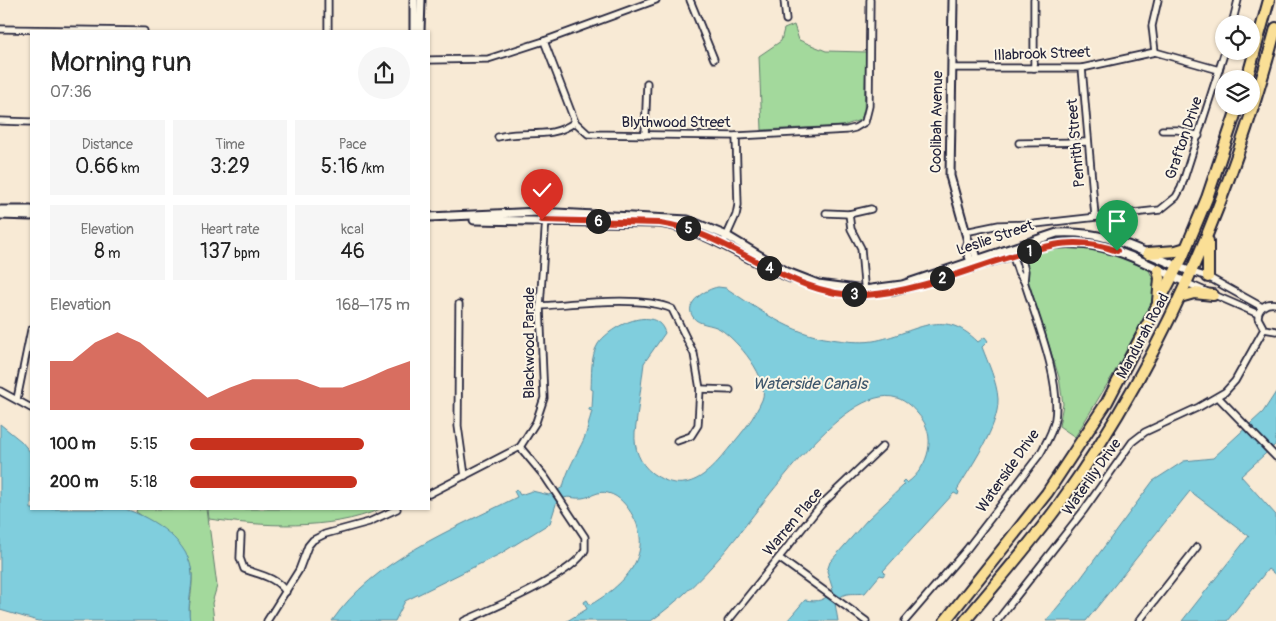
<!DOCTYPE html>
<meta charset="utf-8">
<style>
:root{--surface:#fff;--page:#f6f6f6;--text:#222;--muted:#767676;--accent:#c8321e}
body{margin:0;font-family:Pangolin,sans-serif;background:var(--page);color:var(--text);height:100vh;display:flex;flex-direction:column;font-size:19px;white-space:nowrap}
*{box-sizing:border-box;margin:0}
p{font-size:16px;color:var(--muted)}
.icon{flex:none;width:28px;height:28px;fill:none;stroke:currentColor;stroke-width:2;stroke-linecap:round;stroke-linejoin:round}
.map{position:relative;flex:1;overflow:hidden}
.drawer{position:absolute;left:30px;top:30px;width:400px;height:480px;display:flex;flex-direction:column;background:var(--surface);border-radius:0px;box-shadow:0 1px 4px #0004}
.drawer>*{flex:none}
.fabs{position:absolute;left:1215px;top:15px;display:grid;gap:10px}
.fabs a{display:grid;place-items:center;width:45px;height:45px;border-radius:50%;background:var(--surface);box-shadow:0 1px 4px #0004;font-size:25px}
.pin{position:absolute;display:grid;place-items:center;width:42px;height:42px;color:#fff;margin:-51px -21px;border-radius:50% 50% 50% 0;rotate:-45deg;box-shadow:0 0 5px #0007}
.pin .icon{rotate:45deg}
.km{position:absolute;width:25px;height:25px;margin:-12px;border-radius:50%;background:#222;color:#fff;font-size:14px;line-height:25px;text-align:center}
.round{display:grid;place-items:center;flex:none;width:52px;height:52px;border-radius:26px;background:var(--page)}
.head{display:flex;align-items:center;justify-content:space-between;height:85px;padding:0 20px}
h1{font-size:28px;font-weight:600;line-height:38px}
.stats{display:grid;grid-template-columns:repeat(3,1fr);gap:8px;height:85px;padding:5px 20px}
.stats div{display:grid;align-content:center;border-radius:0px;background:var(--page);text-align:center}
.stats b{font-size:21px;font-weight:600}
.stats small{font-size:14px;font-weight:400}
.stats p{font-size:14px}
.chart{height:140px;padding:10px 20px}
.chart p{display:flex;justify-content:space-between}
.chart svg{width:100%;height:90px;margin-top:5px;fill:var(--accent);opacity:.7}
ul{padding:0 20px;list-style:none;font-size:16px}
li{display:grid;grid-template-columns:80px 60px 1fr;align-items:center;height:38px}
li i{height:12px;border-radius:6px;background:var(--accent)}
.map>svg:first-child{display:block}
.green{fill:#a3d99c;stroke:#627e6c}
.water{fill:#80cedd;stroke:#5a899c}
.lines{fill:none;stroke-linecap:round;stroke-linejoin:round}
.minor-casing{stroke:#22223b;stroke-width:9}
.tertiary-casing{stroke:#22223b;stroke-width:11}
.trunk-casing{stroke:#22223b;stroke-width:14}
.minor{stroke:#fcf5e5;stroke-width:5.5}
.tertiary{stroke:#fcf5e5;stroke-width:7}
.trunk{stroke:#fadf96;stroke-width:10}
.route-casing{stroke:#fff;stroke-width:10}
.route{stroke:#c8321e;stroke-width:6}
.labels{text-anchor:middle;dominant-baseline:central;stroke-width:4;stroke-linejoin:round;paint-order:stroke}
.street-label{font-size:15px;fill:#22223b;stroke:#fcf5e5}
.water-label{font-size:16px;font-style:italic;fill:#3e566c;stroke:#fcf5e5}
</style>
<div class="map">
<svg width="1276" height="621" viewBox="0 0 1276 621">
<rect width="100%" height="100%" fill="#f8ead5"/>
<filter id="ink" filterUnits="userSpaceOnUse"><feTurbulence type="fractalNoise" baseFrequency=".02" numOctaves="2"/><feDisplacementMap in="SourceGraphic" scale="10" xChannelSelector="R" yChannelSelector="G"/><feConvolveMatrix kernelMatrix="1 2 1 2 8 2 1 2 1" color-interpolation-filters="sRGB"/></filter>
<g filter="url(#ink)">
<g class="green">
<polygon points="794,25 799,40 826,51 866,52 864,113 860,120 843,126 762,130 759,56 781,41 784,29"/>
<path d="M1065 245C1102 247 1116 254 1149 270L1155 284V292L1149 309 1114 373 1075 437 1059 426 1063 404 1059 377 1029 283 1024 257 1030 253Z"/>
<path d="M137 509H207L217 586 212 603 214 621H189C188 605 193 590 192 574 189 546 158 526 136 512Z"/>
<path d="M208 509H380C331 531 261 526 209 519Z"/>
</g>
<g class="water">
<path d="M718 287 726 288C758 309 791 334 831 339 844 341 860 343 873 341 915 334 941 305 978 342L985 337 988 341 982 347C988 363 997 382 998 399 999 427 971 466 957 490L959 492 958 495 954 493 883 571 885 573 883 576 880 575 865 593C851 595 844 590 835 603L838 621H787L805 600C818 602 825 601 833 590L827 571 830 562 867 520 904 485 902 482 904 480 907 483C929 467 938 435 918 414 913 408 906 401 897 398 843 380 752 522 720 557 700 580 676 603 651 621H567L587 609 584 602 587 600 590 605C623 586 655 555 633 516 627 506 620 496 608 493 598 490 592 497 582 498 569 499 571 494 557 501L550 523 500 554 405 601 395 621H332C374 560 452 530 517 497L514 491 517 490 520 495 532 491 549 495 563 487C567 470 577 454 584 439 588 430 589 420 592 411L589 410V408H592L593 390 591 389C592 374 590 357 598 344 610 326 656 303 665 333L644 363 635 433C634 448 639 463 652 473 687 498 709 473 730 447 743 432 754 418 762 400 771 379 737 340 720 329 713 324 698 325 693 317 683 303 706 289 718 287Z"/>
<polygon points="1276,392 1276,444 1241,476 1276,515 1276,575 1268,569 1227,621 1182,621 1249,536 1190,491 1086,621 1046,621 1075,586 1153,481 1184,461 1213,458 1263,412"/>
<path d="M0 424 21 441 31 453V509H125C153 518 191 542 192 575 192 591 187 605 190 621H38L0 610Z"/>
</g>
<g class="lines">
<defs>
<g id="minor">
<polyline points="690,0 714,59"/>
<polyline points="784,0 786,20"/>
<polyline points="1034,0 1034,68"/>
<polyline points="1232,24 1238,0"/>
<polyline points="0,29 144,31"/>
<polyline points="328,31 328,0"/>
<polyline points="544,41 575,122 588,134 736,136 847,130 855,128 865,122 869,106 870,0"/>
<polyline points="1155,52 1152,26 1158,0"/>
<polyline points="429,60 488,59 544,41 656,0"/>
<polyline points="952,68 1082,68 1155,52 1219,70"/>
<polyline points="1082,68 1095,216"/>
<polyline points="0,121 31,122"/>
<polyline points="1162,130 1178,130 1199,136"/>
<polyline points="645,135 647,83"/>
<path d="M498 137C526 129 549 141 575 122"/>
<polyline points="1019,143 1088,142"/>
<polyline points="826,213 849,214 871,209"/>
<polyline points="849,214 851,229 861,248 865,295"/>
<polyline points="965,232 999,225 1035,224 1160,210 1176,197 1181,188 1225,51"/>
<polyline points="723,244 736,215 738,205 736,136"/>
<polyline points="1019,249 1025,271 1024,281"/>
<polyline points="1192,272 1208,277 1262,307"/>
<polyline points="1187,283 1258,314"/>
<polyline points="459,304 458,426 465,476"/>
<path d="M1276 304C1266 302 1258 308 1258 318L1264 329 1276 331"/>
<path d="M540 306C575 304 641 295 672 309L694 354 700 389 698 425 691 436 677 441"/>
<polyline points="700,389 730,390"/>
<polyline points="0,391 31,408"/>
<polyline points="1218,397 1276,457"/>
<polyline points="17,399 31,330"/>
<polyline points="429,494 520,447 536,422 544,398 540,306 546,218"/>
<path d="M241 535 240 558 244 569C260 575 276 577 286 592"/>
<polyline points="779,558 866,621"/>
<polyline points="267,621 299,570 308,546 313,540 325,534 369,522 397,509"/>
<path d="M464 621C491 609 573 575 585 550V537L545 477 520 447"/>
<polyline points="728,621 821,505 883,446"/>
<path d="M905 621 967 549 1040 454C1046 443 1053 432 1055 419 1061 380 1036 319 1024 281L1018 272 1011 251"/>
<polyline points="997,621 1084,510 1132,442 1145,432 1199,407 1225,392 1235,381 1264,329"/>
<polyline points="1139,621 1197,547"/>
</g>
<g id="tertiary">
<polyline points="953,0 950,176 968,241 973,245 978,262"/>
<polyline points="414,31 414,0"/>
<polyline points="420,31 421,0"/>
<polyline points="0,210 31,210"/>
<polyline points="0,215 31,216"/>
<path d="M429 217 538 212 688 220 727 236 787 272 818 284 864 290 902 285 1057 233C1113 230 1143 254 1192 272"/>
<path d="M474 220 660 223C709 230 746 261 791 278"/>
<polyline points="968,241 966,247 972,265"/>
<path d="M894 291 1045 245C1102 237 1138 259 1187 283"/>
</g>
<g id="trunk">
<polyline points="1247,79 1269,0"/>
<polyline points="1208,241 1208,277"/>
<polyline points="1148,253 1176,251 1186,248"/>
<polyline points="1180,297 1194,293 1213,295"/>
<polyline points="1158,301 1160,278 1158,270"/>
<polyline points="945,621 1047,493 1107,402 1182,258 1207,198 1238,106"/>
<path d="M965 621C996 583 1029 546 1058 506 1161 363 1231 198 1276 28"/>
</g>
</defs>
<use href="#minor" class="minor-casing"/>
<use href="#tertiary" class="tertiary-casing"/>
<use href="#trunk" class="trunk-casing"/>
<use href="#minor" class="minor"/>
<use href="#tertiary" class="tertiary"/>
<use href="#trunk" class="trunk"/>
</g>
</g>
<g class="lines" filter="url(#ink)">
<defs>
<path id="route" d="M542 220 660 223C733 233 790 299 866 295 914 292 961 272 1006 258 1046 246 1075 235 1117 251"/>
</defs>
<use href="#route" class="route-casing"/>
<use href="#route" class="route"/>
</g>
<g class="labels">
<g class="street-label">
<text transform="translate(1042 54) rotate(-2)">Illabrook Street</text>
<text x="676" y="122">Blythwood Street</text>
<text transform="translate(937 122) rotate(-89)">Coolibah Avenue</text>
<text transform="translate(1184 138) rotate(-71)">Grafton Drive</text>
<text transform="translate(1076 143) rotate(-95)">Penrith Street</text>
<text transform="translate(995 238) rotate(-19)">Leslie Street</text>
<text transform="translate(1143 336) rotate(-62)">Mandurah Road</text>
<text transform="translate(529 343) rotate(-90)">Blackwood Parade</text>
<text transform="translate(1008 471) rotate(-55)">Waterside Drive</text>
<text transform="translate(1092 477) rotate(-55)">Waterlily Drive</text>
<text transform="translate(793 522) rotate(-50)">Warren Place</text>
</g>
<g class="water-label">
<text x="810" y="384">Waterside Canals</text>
</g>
</g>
</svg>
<div class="fabs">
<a><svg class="icon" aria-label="locate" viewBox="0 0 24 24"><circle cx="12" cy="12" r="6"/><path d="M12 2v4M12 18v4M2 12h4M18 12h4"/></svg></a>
<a><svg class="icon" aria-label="layers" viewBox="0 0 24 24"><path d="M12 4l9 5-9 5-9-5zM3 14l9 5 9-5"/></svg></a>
</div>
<div class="pin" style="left:1117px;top:251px;background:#1e9e55"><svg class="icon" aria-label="arrive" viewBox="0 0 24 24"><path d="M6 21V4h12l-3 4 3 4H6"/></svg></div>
<div class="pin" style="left:542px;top:220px;background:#d93025"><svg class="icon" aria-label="check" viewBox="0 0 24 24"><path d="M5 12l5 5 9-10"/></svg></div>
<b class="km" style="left:1029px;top:251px">1</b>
<b class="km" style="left:942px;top:278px">2</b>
<b class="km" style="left:854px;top:294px">3</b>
<b class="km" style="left:769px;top:268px">4</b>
<b class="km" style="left:688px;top:228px">5</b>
<b class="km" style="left:598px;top:221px">6</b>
<section class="drawer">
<div class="head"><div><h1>Morning run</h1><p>07:36</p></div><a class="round"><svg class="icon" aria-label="share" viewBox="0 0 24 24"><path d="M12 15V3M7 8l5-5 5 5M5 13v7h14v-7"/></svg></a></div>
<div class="stats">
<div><p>Distance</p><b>0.66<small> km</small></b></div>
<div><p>Time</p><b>3:29</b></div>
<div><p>Pace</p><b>5:16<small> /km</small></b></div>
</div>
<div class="stats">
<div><p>Elevation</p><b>8<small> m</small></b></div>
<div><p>Heart rate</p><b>137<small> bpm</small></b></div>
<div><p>kcal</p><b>46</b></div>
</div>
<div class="chart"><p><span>Elevation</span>168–175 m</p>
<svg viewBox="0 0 160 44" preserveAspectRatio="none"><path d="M0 44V20L10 20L20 11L30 6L40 11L50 20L60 29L70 38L80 33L90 29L100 29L110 29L120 33L130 33L140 29L150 24L160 20V44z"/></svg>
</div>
<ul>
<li><b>100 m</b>5:15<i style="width:79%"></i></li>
<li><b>200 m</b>5:18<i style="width:76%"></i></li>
</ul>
</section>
</div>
